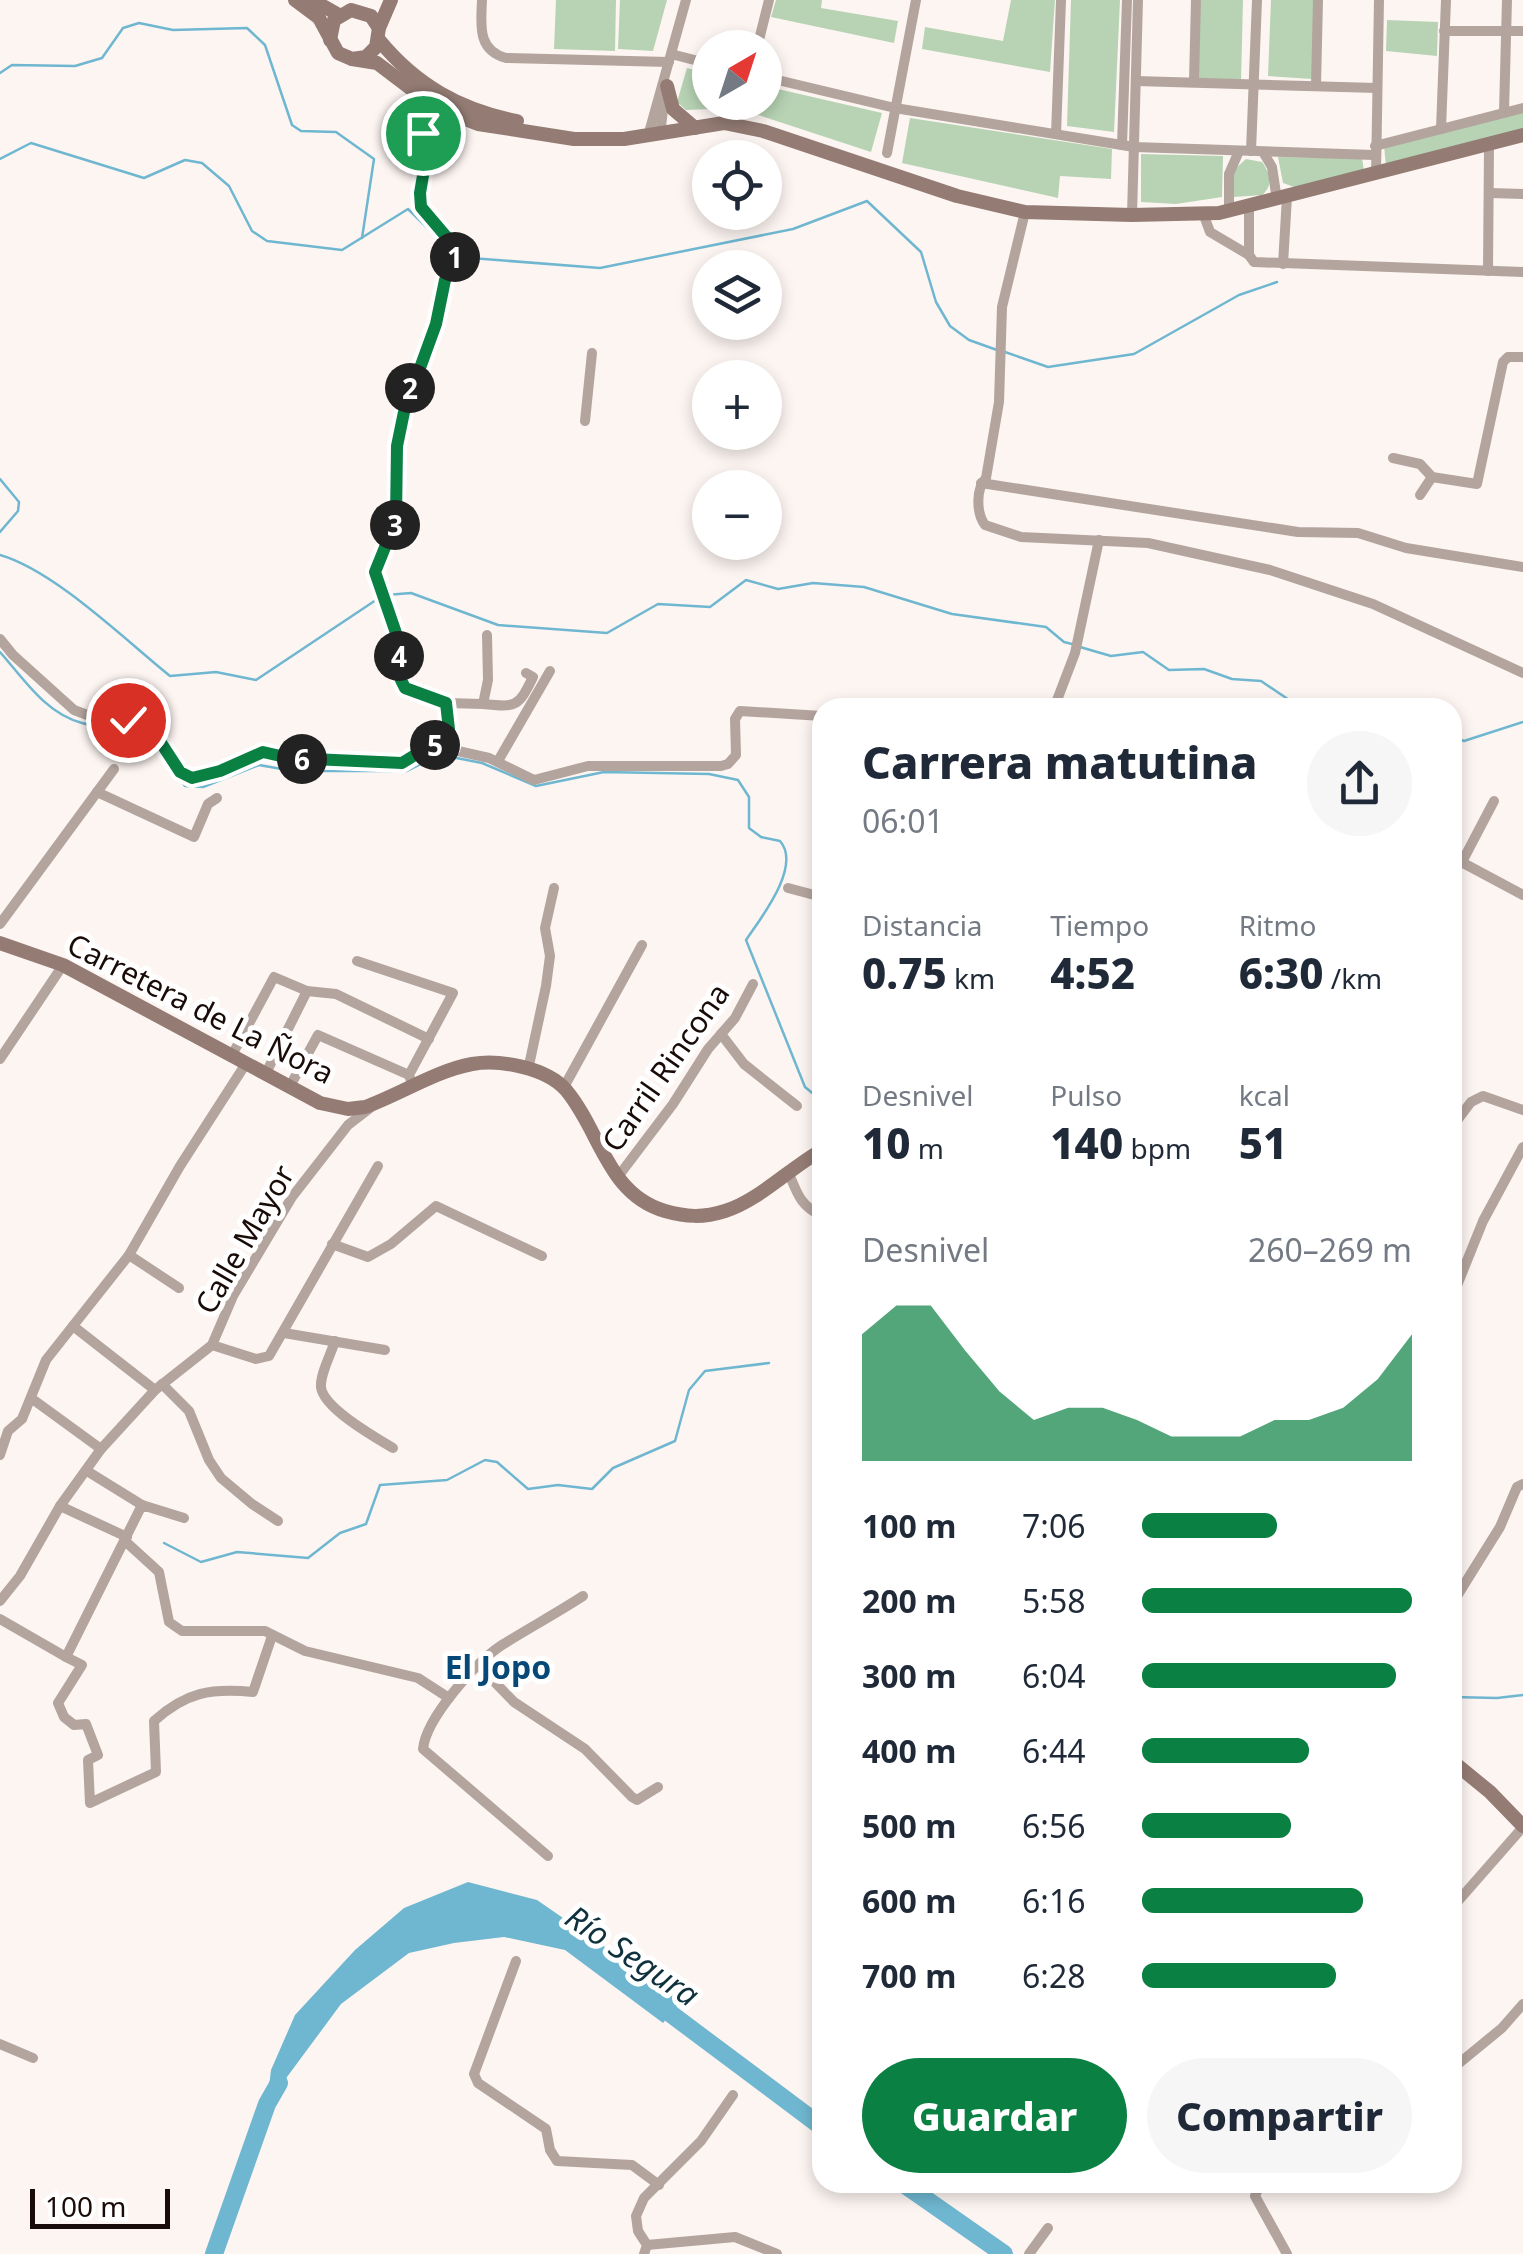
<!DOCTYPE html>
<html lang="es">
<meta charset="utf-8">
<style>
:root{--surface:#fff;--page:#f6f6f7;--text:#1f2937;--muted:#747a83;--accent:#0b8043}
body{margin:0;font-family:"Noto Sans",sans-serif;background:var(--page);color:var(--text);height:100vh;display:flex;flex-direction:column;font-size:38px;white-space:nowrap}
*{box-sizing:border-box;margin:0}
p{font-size:32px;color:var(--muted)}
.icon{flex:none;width:55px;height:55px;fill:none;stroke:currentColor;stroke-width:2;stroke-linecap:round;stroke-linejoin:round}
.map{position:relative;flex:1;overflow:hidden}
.panel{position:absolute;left:812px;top:698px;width:650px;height:1495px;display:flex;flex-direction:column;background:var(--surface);border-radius:30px;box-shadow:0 5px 15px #0003}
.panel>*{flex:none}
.needle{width:65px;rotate:39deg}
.tools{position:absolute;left:692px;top:30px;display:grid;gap:20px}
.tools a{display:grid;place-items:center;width:90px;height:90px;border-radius:50%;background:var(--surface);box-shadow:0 5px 15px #0003;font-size:50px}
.scale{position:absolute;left:30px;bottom:25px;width:140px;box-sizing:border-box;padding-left:10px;border:5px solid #190c08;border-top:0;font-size:28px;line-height:35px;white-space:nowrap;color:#190c08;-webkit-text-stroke:8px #fff;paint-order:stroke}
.pin{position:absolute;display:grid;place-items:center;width:85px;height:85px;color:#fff;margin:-42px;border:5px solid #fff;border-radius:50%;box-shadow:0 2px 10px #0007}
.km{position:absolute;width:50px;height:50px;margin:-25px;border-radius:50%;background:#222;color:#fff;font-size:28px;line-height:50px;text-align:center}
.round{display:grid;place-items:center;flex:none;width:105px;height:105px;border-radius:52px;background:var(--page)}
.overview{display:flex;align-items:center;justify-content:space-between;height:170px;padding:0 50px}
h1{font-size:45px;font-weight:800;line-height:75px}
.stats{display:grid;grid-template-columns:repeat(3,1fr);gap:15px;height:170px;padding:10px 50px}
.stats div{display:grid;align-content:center}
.stats b{font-size:42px;font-weight:800}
.stats small{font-size:28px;font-weight:400}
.stats p{font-size:28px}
.chart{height:280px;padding:20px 50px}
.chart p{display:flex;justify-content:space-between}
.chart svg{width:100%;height:180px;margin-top:10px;fill:var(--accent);opacity:.7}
.cta{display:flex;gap:20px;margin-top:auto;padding:20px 50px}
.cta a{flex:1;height:115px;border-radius:60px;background:var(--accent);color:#fff;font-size:40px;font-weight:800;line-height:115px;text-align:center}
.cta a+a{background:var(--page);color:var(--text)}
ul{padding:0 50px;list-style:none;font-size:32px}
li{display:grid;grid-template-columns:160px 120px 1fr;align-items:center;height:75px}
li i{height:25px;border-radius:12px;background:var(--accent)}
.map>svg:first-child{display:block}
.green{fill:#b7d3b4}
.water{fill:#6fb7d0}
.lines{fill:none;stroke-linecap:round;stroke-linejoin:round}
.stream{stroke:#6fb7d0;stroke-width:2.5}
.river{stroke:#6fb7d0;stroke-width:18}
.street{stroke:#b4a49e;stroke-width:10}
.secondary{stroke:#947c74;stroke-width:14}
.route-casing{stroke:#fff;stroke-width:20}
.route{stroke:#0b8043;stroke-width:12}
.labels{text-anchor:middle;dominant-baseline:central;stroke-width:10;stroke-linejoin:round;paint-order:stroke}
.street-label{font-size:30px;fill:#190c08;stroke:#fff}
.neighbourhood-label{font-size:32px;font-weight:bold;fill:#064978;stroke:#fff}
.water-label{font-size:32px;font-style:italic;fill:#0e313d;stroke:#fff}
</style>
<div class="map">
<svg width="1523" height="2254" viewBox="0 0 1523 2254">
<rect width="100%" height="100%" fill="#fdf5f2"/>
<g class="green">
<polygon points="556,0 616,0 615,51 554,49"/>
<polygon points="620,0 667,0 653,51 618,49"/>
<polygon points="776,0 822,0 821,8 898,21 894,43 771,17"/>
<polygon points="1011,0 1055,0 1050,72 922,49 925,27 1003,41"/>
<polygon points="1071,0 1120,0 1114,132 1067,126"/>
<polygon points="1200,0 1243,0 1241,81 1197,79"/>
<polygon points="1271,0 1314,0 1312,79 1268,76"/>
<polygon points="1387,20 1438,22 1437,56 1386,51"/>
<polygon points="687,68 710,74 710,102 765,102 765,86 882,113 871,152 737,108 686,110 677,102"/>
<polygon points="1523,107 1523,136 1386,167 1384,145"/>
<polygon points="910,118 1112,149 1111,179 1060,176 1058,198 902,163"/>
<polygon points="1141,154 1223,156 1222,197 1176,204 1141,202"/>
<polygon points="1278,157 1362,158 1364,171 1297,188 1283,183"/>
<path d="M1246 159 1262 162C1270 173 1274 185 1262 195L1234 197V170Z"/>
</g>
<polygon class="water" points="468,1882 537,1900 682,2000 663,2023 565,1950 504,1937 454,1943 409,1953 341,2004 267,2104 271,2070 295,2015 355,1950 404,1908"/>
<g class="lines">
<g class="stream">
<polyline points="0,73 12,65 75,66 102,58 123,28 139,23 173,30 247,28 265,45 292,125 301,131 336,132 374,159 362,238"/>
<polyline points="0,159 31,143 144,178 185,160 202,163 229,186 252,231 267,241 342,250 408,209 452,252"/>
<polyline points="458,257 600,268 793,229 867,201 921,252 936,302 950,326 969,340 997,350"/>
<polyline points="1005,352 1048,367 1134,354 1239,295 1277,282"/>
<polyline points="0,479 19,502 18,511 0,532"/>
<path d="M0 555C55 571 124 639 170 676L216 672 256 680 379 598"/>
<polyline points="386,595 411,593 498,625 607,633 658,604 710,607 746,580 778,589 813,583 864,587 952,614 1046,627 1064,642 1072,644"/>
<polyline points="1080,647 1111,656 1143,652 1169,670 1204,669 1232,679 1261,681 1301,708"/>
<path d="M0 652C24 679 45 713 82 723 102 729 123 729 144 733L185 786 203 787 259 765 293 771H407L419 765 431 753 482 763 536 786 604 772 709 774 738 780 749 797V828L761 837 780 841C802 866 761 918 746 940L805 1087 822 1101"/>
<polyline points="1352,708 1355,708"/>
<polyline points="1452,737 1464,741 1523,722"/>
<polyline points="164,1543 201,1562 237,1552 308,1558 340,1533 366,1524 380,1485 447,1480 485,1460 497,1462 528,1489 558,1485 592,1489 613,1468 675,1441 689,1390 705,1371 769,1363"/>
<polyline points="1452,1697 1497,1698 1523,1695"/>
</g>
<g class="river">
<polyline points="655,2002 822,2127"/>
<polyline points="901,2182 1004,2254"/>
<polyline points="214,2254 267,2104 279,2083"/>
</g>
<g class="street">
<path d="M482 0C481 25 477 50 506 58L669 62"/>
<polyline points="1444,31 1523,31"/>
<polyline points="757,48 769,0"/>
<polyline points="671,54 710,64"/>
<polyline points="765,77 895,108 1134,147 1374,155"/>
<polyline points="1136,81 1377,88"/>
<polyline points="1194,81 1196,0"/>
<polyline points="1316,85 1318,0"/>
<polyline points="435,104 423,133 425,164 419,200 426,214 455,247 457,253 445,280 439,313 403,412 397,446 396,519 375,572 396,633 401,681 405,688 446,703 451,747"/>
<polyline points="1504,112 1507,0"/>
<polyline points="1441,129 1446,0"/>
<polyline points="660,134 665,95"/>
<polyline points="1056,134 1061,0"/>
<polyline points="648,136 686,0"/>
<polyline points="1122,145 1127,0"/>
<polyline points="1375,146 1523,108"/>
<polyline points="1251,151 1257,0"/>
<polyline points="1263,152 1272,167 1277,200"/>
<polyline points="887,153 916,0"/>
<polyline points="1376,174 1379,0"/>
<polyline points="1490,193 1523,194"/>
<polyline points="1249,206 1249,255 1254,262 1523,272"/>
<polyline points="1229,211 1229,174 1239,151"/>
<path d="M1025 212 1002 307 999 402 986 478C976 488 976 513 985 525L1021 537 1148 543 1270 570 1373 604 1523 673"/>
<polyline points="1203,213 1210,232 1249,255"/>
<polyline points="1132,215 1138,0"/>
<polyline points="1283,264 1287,197"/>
<polyline points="1488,271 1489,146"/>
<polyline points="585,421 592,353"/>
<polyline points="1393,458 1420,464 1432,477 1477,484 1503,362 1508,357 1523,357"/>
<polyline points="981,483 1298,532 1358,533 1406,548 1523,567"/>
<polyline points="1420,495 1432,477"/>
<polyline points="0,639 13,655 74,710 90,716 139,721 152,729 186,776 203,776 263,752 311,760 348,759 402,763 431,745 489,758 534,780 588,766 721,766 728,764 736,755 735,719 740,711 822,716"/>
<polyline points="446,703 483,704 488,680 487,635"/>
<path d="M483 704C516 707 518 708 533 677L526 673"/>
<polyline points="1054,708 1075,653 1099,540"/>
<polyline points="498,761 550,671"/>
<polyline points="97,792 194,837 208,804 217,798"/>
<polyline points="1452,857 1523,895"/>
<polyline points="1462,862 1494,801"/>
<polyline points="788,888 822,897"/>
<polyline points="0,924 114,769"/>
<polyline points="357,961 453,993 409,1075 413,1087"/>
<polyline points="721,1034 744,1064 797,1106"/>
<polyline points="231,1057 274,977 307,991 336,994 429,1039"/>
<polyline points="0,1059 63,965"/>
<polyline points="528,1070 546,986 550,956 545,928 554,888"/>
<polyline points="265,1075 307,991"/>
<polyline points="564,1087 642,945"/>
<polyline points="289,1088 318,1035 409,1075"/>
<polyline points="1452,1127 1471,1102 1483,1096 1523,1110"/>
<path d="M788 1171C797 1193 800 1206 822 1216"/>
<polyline points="617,1178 673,1104 708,1049 735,1018 753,984"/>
<polyline points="332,1244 368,1257 391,1244 436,1206 542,1256"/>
<polyline points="129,1255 179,1288"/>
<polyline points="1454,1293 1483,1221 1523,1147"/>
<polyline points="73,1326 155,1390"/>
<polyline points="284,1333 385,1350"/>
<path d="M335 1341C331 1354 320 1374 321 1387 323 1408 376 1438 393 1448"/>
<polyline points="212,1345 256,1359 269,1356 378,1166"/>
<polyline points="162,1384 189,1411 209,1460 221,1478 252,1504 278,1521"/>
<polyline points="31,1398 101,1449"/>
<polyline points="0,1455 8,1431 22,1419 46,1360 129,1255 180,1166 245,1065"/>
<polyline points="87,1471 142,1505"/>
<polyline points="60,1506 127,1537"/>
<path d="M184 1518 142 1505 66 1657 82 1665 58 1703 64 1717 74 1725 86 1724 98 1755 88 1760 90 1803 156 1772 154 1721C186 1692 211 1688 253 1692L272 1636"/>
<polyline points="125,1541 159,1572 169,1622 182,1631 265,1631 305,1651 418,1678 449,1698"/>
<polyline points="0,1601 20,1576 60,1506 101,1449 155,1390 212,1345 233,1296 292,1197 348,1125 370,1108"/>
<polyline points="1452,1604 1500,1527 1517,1487 1523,1484"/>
<polyline points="0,1619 66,1657"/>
<polyline points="480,1667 514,1702 585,1749 632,1797 637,1800 658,1787"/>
<path d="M548 1856 423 1749C426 1718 476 1662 502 1645 529 1628 557 1613 583 1596"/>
<polyline points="1452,1908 1523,1827"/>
<polyline points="516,1961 474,2074 478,2083 546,2129 550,2150 557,2161 632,2165 659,2185"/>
<polyline points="0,2044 33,2058"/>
<polyline points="1452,2069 1502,2028 1523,2004"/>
<polyline points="1261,2182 1255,2196 1287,2254"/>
<polyline points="647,2245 735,2237 777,2254"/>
<polyline points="644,2254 647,2245 638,2231 636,2216 644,2198 701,2141 733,2095"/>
<polyline points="1029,2254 1048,2228"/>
</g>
<g class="secondary">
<polyline points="295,0 319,18 338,53 352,59 366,57 376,47 379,28 391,0"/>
<polyline points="312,0 339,15"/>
<polyline points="330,40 334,20 351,10 371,16 379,28"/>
<path d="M379 40C416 85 460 110 517 121"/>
<polyline points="352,59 377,63 435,107 478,124 574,139 624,139 724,123 763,131 957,196 1025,212 1132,215 1219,213 1523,135"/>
<polyline points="667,86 673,109 695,128"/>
<path d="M0 943 63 965 320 1103 348 1109 365 1107C401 1094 435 1071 472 1064 500 1059 547 1068 566 1090 601 1132 607 1194 665 1211 686 1217 703 1218 725 1211 758 1201 790 1168 822 1150"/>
<polyline points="1452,1761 1490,1792 1523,1826"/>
</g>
</g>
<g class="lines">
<defs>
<polyline id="route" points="128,720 139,721 152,729 180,772 192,778 220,771 263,752 289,758 402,763 431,745 451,747 446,703 405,688 401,680 396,633 375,572 396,520 397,446 404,412 436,324 445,280 456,254 455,247 421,207 420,193 425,164 423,133"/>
</defs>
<use href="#route" class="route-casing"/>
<use href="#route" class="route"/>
</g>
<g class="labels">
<g class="street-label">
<text transform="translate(201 1008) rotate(27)">Carretera de La Ñora</text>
<text transform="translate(665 1067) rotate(-55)">Carril Rincona</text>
<text transform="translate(244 1239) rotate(-60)">Calle Mayor</text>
</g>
<g class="neighbourhood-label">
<text x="498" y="1666">El Jopo</text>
</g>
<g class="water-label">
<text transform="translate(633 1955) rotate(34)">Río Segura</text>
</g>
</g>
</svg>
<div class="tools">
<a><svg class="needle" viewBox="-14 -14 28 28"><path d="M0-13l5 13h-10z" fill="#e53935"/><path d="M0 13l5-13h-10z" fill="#747a83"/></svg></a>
<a><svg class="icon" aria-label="locate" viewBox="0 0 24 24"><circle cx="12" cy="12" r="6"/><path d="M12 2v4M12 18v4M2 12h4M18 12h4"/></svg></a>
<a><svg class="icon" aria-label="layers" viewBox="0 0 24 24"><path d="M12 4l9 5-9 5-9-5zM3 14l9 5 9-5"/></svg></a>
<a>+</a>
<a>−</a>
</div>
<div class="scale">100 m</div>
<div class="pin" style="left:423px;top:133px;background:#1e9e55"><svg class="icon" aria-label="arrive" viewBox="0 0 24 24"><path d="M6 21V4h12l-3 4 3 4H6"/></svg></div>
<div class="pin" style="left:128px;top:720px;background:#d93025"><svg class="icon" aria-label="check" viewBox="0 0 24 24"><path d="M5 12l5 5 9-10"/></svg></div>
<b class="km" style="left:455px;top:257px">1</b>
<b class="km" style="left:410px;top:388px">2</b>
<b class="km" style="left:395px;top:525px">3</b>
<b class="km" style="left:399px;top:656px">4</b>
<b class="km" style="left:435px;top:745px">5</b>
<b class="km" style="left:302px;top:759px">6</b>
<section class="panel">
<div class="overview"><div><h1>Carrera matutina</h1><p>06:01</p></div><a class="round"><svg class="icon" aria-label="share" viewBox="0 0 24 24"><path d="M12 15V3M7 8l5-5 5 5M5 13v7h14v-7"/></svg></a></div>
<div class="stats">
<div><p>Distancia</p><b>0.75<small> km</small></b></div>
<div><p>Tiempo</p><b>4:52</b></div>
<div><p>Ritmo</p><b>6:30<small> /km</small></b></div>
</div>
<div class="stats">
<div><p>Desnivel</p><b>10<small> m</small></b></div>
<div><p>Pulso</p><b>140<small> bpm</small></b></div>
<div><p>kcal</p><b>51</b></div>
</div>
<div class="chart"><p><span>Desnivel</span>260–269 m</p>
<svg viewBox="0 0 160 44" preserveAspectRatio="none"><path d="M0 44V13L10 6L20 6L30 17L40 27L50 34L60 31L70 31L80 34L90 38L100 38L110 38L120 34L130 34L140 31L150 24L160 13V44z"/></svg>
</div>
<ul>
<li><b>100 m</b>7:06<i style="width:50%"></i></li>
<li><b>200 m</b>5:58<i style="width:100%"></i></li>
<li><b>300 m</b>6:04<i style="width:94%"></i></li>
<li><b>400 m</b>6:44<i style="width:62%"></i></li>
<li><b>500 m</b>6:56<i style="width:55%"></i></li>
<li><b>600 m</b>6:16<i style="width:82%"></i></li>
<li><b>700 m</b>6:28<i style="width:72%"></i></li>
</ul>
<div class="cta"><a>Guardar</a><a>Compartir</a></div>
</section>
</div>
